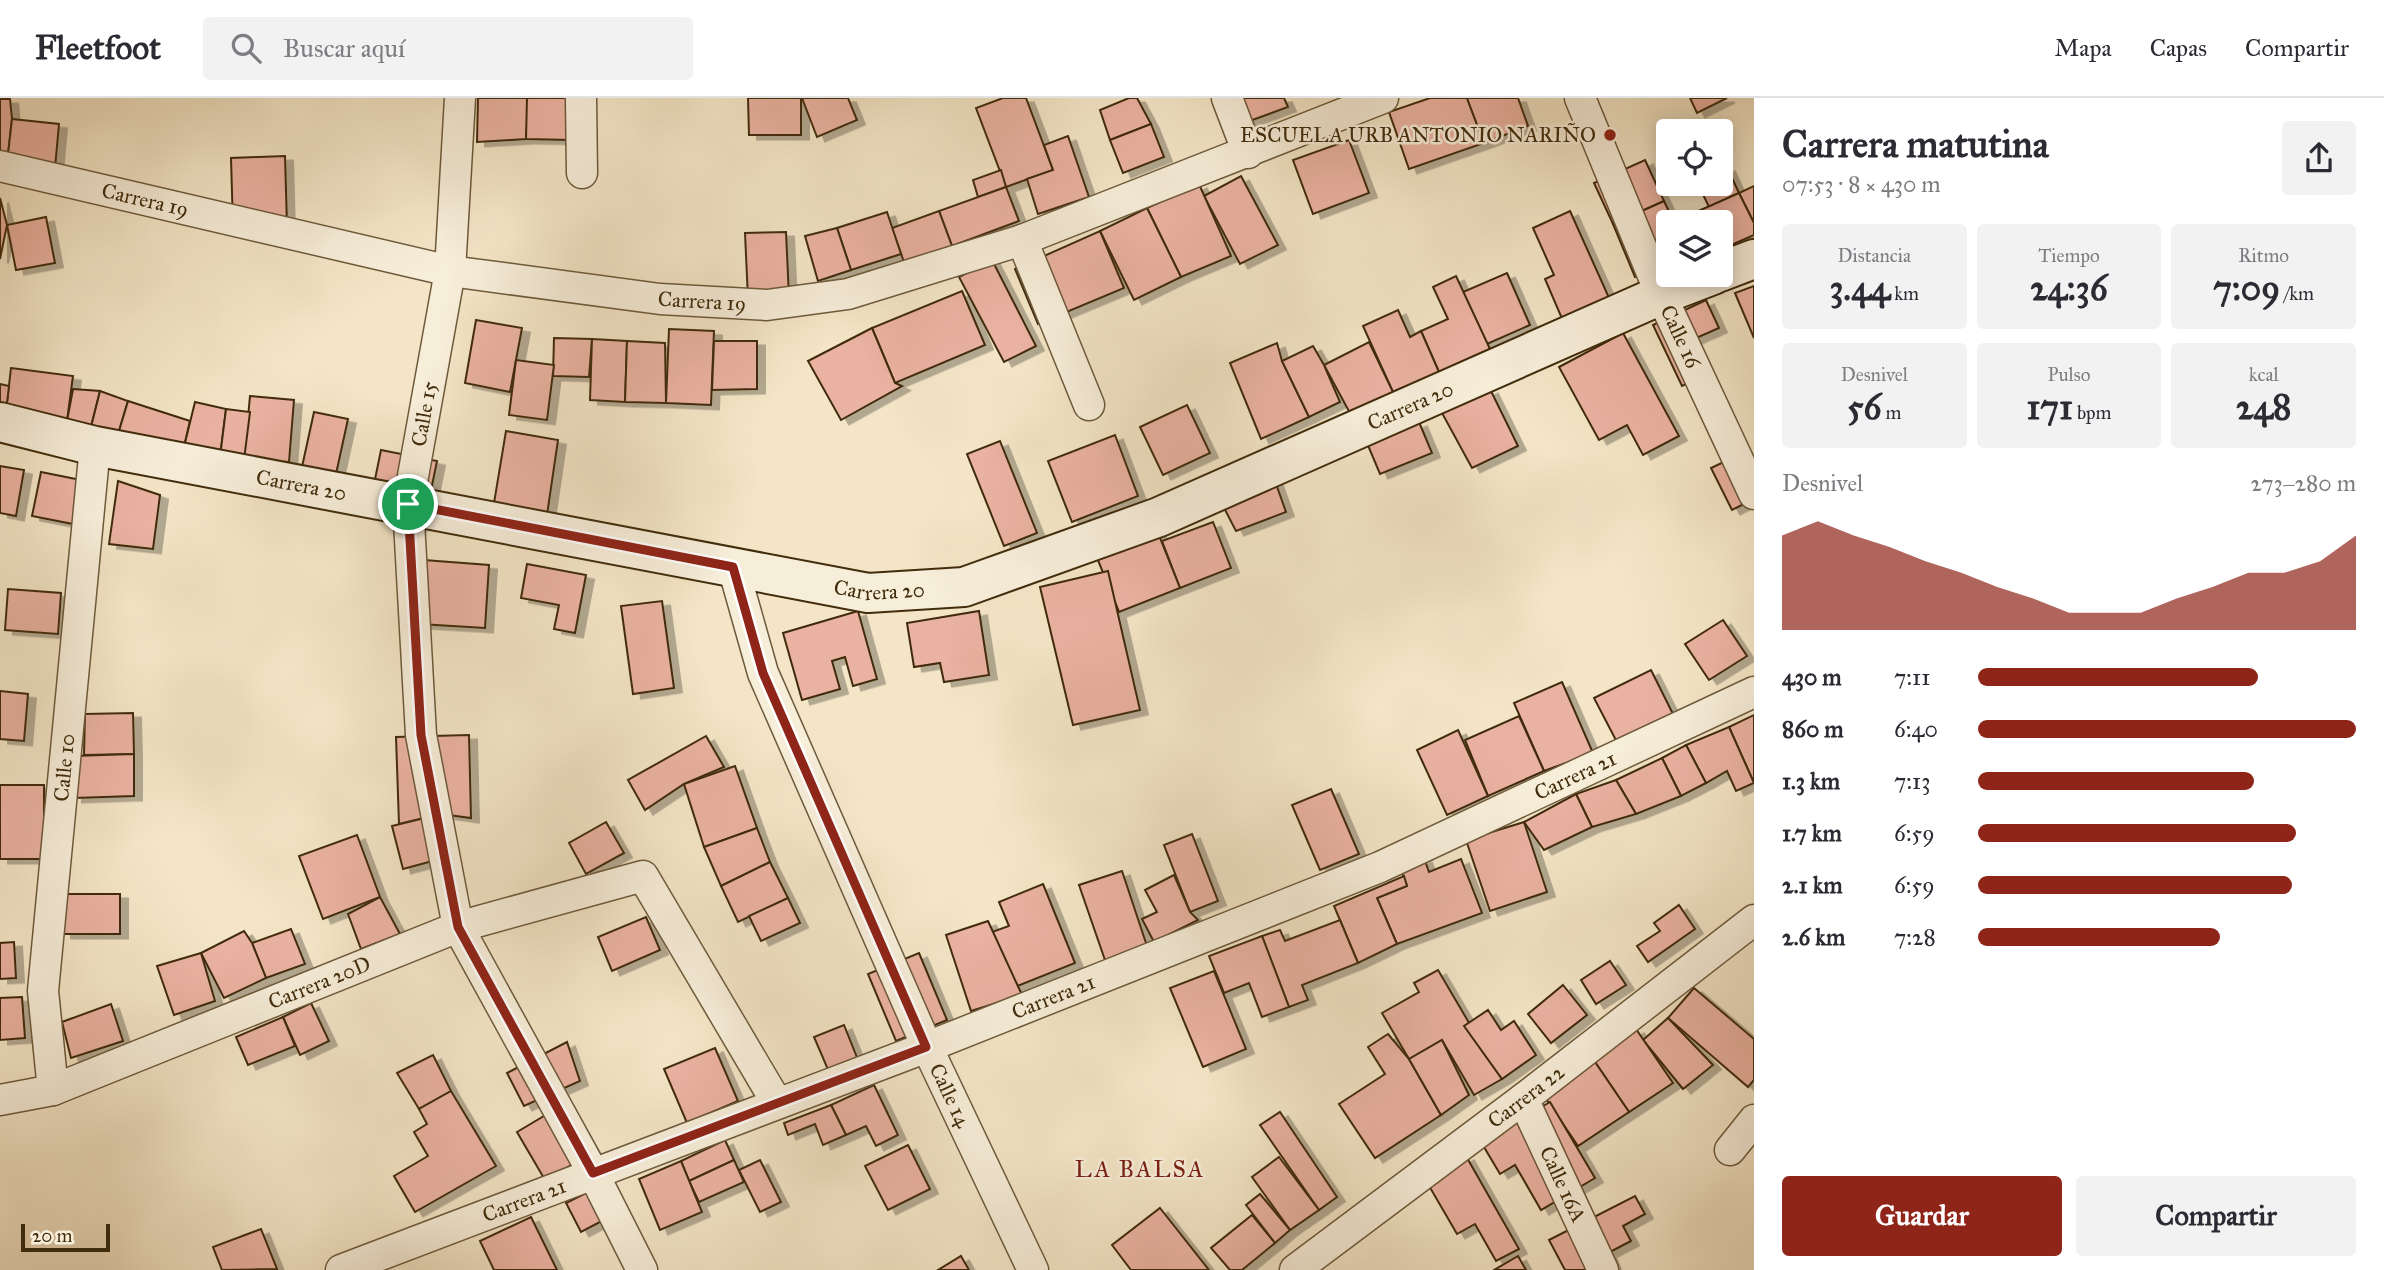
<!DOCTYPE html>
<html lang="es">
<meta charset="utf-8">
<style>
:root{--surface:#fff;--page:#f2f2f3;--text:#2b2b33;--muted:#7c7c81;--line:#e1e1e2;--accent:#8f2418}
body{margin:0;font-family:"IM FELL Great Primer",serif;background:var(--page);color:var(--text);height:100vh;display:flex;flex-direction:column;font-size:26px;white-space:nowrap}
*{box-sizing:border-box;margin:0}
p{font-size:23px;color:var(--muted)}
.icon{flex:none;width:38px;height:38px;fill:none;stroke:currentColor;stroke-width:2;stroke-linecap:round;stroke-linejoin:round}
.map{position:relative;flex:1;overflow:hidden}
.panel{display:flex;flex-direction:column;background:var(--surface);width:630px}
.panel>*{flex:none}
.fabs{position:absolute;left:1656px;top:21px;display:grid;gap:14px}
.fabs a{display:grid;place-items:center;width:77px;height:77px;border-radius:7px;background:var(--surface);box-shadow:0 4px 18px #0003;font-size:35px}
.scale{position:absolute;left:21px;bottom:18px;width:89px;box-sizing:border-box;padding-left:7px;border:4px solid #412c0b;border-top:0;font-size:19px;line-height:24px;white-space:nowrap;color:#412c0b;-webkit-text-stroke:5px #f7eeda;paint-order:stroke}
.pin{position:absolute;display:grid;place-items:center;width:60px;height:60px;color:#fff;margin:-30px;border:4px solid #fff;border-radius:50%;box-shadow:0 2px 7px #0007}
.round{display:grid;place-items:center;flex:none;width:74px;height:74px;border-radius:7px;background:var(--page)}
.overview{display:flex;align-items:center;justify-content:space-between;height:119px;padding:0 28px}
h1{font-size:38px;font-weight:700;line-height:52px}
.metrics{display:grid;grid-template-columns:repeat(3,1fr);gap:10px;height:119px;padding:7px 28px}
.metrics div{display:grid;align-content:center;border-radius:7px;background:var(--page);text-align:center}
.metrics b{font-size:35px;font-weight:700}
.metrics small{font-size:19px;font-weight:400}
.metrics p{font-size:19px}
.chart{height:196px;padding:14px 28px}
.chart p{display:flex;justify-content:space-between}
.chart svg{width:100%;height:126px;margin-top:7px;fill:var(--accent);opacity:.7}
.action{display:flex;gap:14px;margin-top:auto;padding:14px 28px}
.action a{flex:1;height:80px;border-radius:7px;background:var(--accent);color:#fff;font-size:28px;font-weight:700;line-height:80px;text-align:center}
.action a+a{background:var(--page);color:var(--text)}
ul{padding:0 28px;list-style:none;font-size:23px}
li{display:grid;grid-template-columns:112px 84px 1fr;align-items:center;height:52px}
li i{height:18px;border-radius:9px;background:var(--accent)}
header{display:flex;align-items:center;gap:42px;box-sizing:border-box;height:98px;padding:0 35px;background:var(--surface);border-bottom:2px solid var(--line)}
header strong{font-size:33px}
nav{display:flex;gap:38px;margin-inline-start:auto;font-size:24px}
.search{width:490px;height:63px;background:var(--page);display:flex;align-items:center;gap:18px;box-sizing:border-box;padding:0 24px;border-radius:7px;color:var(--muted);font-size:26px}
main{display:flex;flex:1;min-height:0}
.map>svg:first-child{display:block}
.building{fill:#eab2a1;stroke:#412c0b;stroke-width:2;filter:url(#shadow)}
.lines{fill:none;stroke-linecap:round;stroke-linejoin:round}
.street-casing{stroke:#6e5a3a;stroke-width:33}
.secondary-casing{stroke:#412c0b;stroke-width:42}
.street{stroke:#f7eeda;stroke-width:30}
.secondary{stroke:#f7eeda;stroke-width:38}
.route-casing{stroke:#fff;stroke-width:14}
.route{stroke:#8f2418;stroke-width:9}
.poi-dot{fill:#8f2418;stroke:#f7eeda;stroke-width:2.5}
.labels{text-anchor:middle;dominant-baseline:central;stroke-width:5;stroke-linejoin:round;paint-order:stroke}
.poi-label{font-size:21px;fill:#412c0b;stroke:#f7eeda;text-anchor:end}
.street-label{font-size:21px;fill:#412c0b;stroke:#f7eeda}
.neighbourhood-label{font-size:23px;letter-spacing:2px;fill:#7a1f14;stroke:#f7eeda}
</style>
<header>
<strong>Fleetfoot</strong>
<div class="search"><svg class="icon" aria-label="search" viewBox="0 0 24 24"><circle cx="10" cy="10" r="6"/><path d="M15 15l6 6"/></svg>Buscar aquí</div>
<nav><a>Mapa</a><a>Capas</a><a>Compartir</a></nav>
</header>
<main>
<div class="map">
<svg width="1754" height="1172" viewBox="0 0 1754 1172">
<defs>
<filter id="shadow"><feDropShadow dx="8" dy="4.5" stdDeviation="0" flood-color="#0004"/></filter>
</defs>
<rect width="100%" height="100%" fill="#f3e5c6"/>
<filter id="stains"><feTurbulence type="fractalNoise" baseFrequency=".00286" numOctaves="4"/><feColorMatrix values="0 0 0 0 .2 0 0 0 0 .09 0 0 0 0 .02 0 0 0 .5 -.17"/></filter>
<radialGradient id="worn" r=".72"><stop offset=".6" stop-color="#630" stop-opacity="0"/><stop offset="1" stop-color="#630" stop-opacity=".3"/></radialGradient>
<g class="building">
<polygon points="478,0 529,0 526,41 477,44"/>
<polygon points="527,0 572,0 571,42 526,41"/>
<polygon points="748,0 801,0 801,37 749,37"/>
<polygon points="802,0 848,0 857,22 817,39"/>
<polygon points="1003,0 1026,0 1053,72 1006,89 976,10"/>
<polygon points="1129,0 1137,0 1151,26 1110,42 1100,12"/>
<polygon points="1237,0 1284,0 1288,9 1247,24"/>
<polygon points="1430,0 1467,0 1484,45 1409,71 1389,14"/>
<polygon points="1467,0 1518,0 1528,28 1484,45"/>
<polygon points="1690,0 1727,0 1697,15"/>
<polygon points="0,1 10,1 12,21 7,65 0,64"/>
<polygon points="12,21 59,26 55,70 7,65"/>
<polygon points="1151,26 1164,59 1123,75 1110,42"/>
<polygon points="1068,38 1089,99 1038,116 1027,81 1053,72 1044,47"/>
<polygon points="1349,42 1369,95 1313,116 1293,62"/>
<polygon points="285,58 287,128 233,129 231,60"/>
<polygon points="1645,62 1664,103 1613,126 1594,85"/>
<polygon points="1727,69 1739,95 1709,109 1698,86 1720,86 1720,73"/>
<polygon points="1001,72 1006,89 978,99 973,82"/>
<polygon points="1241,78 1278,147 1240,166 1204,98"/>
<polygon points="1199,86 1231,158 1181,179 1147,110"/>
<polygon points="1754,88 1754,125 1739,95"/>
<polygon points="1006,89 1019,123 952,148 939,113"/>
<polygon points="1739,95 1754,125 1754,137 1720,152 1720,124 1700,124 1696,114"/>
<polygon points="0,100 7,127 0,161"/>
<polygon points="1664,103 1674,124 1668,124 1668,166 1635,179 1613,126"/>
<polygon points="1147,110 1181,179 1134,202 1100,133"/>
<polygon points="939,113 952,148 904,164 892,130"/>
<polygon points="1570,113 1610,202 1563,223 1545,181 1554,177 1533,130"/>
<polygon points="887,114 901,156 851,172 837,130"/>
<polygon points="46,119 55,165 16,172 7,127"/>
<polygon points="837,130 851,172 818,183 805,138"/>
<polygon points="1100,133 1124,190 1038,226 1015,171"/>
<polygon points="786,134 789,199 748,201 745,135"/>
<polygon points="992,162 1036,248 1004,264 959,179"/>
<polygon points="1507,175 1530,227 1487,246 1463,194"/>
<polygon points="1456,178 1490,251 1439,274 1421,233 1448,221 1433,189"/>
<polygon points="1754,188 1754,240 1735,195"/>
<polygon points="962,193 985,247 895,285 872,230"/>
<polygon points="1706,202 1719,230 1687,244 1702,279 1682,288 1653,227"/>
<polygon points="1398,212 1410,239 1421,233 1439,274 1393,294 1363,228"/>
<polygon points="476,222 522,230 510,294 465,285"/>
<polygon points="872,230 895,285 902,288 841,322 808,263"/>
<polygon points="669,231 714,233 711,307 666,305"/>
<polygon points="1623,235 1679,338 1643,357 1627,327 1599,342 1559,269"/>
<polygon points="554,240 592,241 589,279 553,278"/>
<polygon points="592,241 627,243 625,304 590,302"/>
<polygon points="627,243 665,245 666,305 625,304"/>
<polygon points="714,243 757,243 757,291 712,292"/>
<polygon points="1369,244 1393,294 1351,317 1324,267"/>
<polygon points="1277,245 1282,263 1309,319 1261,341 1230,265"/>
<polygon points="1313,248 1324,267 1340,304 1309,319 1282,263"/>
<polygon points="516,262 554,267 547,322 509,317"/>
<polygon points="11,270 73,278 67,323 6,313"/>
<polygon points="0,286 9,288 6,313 0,312"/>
<polygon points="73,291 100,293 91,329 67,323"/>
<polygon points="1490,291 1518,348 1472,370 1442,315"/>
<polygon points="100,293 128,303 119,333 91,329"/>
<polygon points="250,298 294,302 289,364 244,362"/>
<polygon points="128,303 190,323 183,353 119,333"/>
<polygon points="195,304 226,311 220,359 183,353"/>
<polygon points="1187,307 1210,355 1163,377 1140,329"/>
<polygon points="226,311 250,314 244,362 220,359"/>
<polygon points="314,314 348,321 336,376 302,369"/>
<polygon points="1419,324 1432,355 1380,376 1367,345"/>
<polygon points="506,333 558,342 547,417 493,411"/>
<polygon points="1115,337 1138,398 1072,424 1048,363"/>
<polygon points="1000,343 1037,435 1004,448 967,356"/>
<polygon points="381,352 437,363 428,407 372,396"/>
<polygon points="1741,356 1754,401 1732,412 1711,370"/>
<polygon points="0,368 24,372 16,418 0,415"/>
<polygon points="41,374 81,382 73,426 32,418"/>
<polygon points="118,383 160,397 153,451 109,446"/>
<polygon points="1275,383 1286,414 1236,433 1221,404"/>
<polygon points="1213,424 1231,470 1180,490 1162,443"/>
<polygon points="1154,425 1180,490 1119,514 1093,450"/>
<polygon points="424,462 489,467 485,530 420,526"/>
<polygon points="527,466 586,477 575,535 554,531 559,507 521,500"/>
<polygon points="1108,473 1140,612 1073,627 1040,489"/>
<polygon points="8,491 61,495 58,536 5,532"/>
<polygon points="662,503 674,590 633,596 621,508"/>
<polygon points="858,513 877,581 853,588 845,559 832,563 840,591 802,602 783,535"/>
<polygon points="979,513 989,577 944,584 940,565 914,569 907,525"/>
<polygon points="1723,522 1747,558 1709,582 1685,546"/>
<polygon points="1651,572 1676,622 1620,650 1594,600"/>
<polygon points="1562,584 1593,655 1544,673 1514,605"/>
<polygon points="0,593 28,596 24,643 0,641"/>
<polygon points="133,615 134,656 84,657 85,616"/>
<polygon points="1754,617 1754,685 1729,629"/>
<polygon points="1519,618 1544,673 1488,698 1465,642"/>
<polygon points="1729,629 1754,685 1736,693 1727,673 1706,685 1686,647"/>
<polygon points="1458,632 1488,698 1447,717 1417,652"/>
<polygon points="469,637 471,720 441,716 399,726 396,639"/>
<polygon points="706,638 724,669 684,686 645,712 628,682"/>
<polygon points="1686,647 1706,685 1681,698 1662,660"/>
<polygon points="134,656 134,698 74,700 73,658"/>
<polygon points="1662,660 1681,698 1636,716 1616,682"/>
<polygon points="735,668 757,730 704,749 684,686"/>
<polygon points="1616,682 1636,716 1592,729 1576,696"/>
<rect x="0" y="687" width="44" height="74"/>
<polygon points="1331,691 1359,756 1320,772 1292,707"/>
<polygon points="1576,696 1592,729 1544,752 1524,724"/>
<polygon points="441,716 451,758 403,771 392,728"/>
<polygon points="606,724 624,755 586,776 569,745"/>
<polygon points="1524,724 1547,794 1490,813 1466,742"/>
<polygon points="757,730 770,764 721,788 704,749"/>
<polygon points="1192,736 1218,803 1190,814 1164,747"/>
<polygon points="357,737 380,799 323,821 299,758"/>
<polygon points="1424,760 1429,774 1461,761 1482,815 1397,846 1377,800 1407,788 1400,769"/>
<polygon points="770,764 788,800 738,824 721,788"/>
<polygon points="1122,773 1148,851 1106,865 1079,787"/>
<polygon points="1174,777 1190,814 1198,822 1154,844 1142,821 1157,814 1145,792"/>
<polygon points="1404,778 1407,788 1377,800 1397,846 1358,865 1334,808"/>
<polygon points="1043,786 1075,865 1015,889 992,834 1009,828 999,804"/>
<rect x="63" y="796" width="57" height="40"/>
<polygon points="380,799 400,836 361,851 348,816"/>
<polygon points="788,800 800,825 761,843 749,818"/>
<polygon points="1679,807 1695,831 1648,864 1637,848 1660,833 1654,825"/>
<polygon points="646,819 660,852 612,873 598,839"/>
<polygon points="1340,822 1358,865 1302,887 1308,902 1289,909 1262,838 1280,832 1285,843"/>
<polygon points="988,823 1022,897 971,913 946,837"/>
<polygon points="291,831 305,866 266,880 252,845"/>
<polygon points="244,833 252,845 266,880 224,900 201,855"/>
<polygon points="1262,838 1289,909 1262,919 1249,885 1224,895 1209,858"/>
<polygon points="14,844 16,880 0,881 0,845"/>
<polygon points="201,855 215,903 174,917 157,868"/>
<polygon points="919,855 947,922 896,943 868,876"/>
<polygon points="1610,863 1626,887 1596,906 1581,882"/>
<polygon points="1438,872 1502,981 1474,997 1442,942 1409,961 1382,915 1419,894 1414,885"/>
<polygon points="1214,873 1246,951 1203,969 1170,890"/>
<polygon points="1563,887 1587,917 1551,945 1528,916"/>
<polygon points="1694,890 1754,941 1754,982 1748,989 1668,920"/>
<polygon points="22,899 25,940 0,942 0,900"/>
<polygon points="311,905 329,943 300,957 283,919"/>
<polygon points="111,906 123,943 71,960 62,924"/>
<polygon points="1488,912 1501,932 1514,923 1536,957 1502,981 1464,928"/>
<polygon points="283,919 295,948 248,967 236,939"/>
<polygon points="1668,920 1713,967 1683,991 1643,942"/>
<polygon points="844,927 858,962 829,974 814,939"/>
<polygon points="1636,931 1673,985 1629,1014 1593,961"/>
<polygon points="1388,936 1409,961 1441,1017 1375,1060 1339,1006 1385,976 1368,949"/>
<polygon points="1442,942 1469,997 1441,1017 1409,961"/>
<polygon points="567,944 580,983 524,1008 507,975"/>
<polygon points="715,950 738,1003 687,1025 664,971"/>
<polygon points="433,957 451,993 419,1011 397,975"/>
<polygon points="1593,961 1629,1014 1578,1048 1542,995"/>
<polygon points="874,987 898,1037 876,1048 866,1028 846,1037 831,1007"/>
<polygon points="451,993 496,1068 415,1114 394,1078 428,1058 414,1034 427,1026 419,1011"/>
<polygon points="1550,1004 1595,1080 1541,1112 1515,1067 1500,1076 1481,1044"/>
<polygon points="566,1005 594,1054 545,1082 517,1034"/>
<polygon points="831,1007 846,1037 823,1047 815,1026 788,1037 784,1025"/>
<polygon points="1280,1014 1337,1099 1319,1112 1260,1027"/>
<polygon points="725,1042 734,1062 689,1083 681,1063"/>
<polygon points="908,1047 930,1091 888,1112 865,1068"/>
<polygon points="1466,1058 1519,1151 1496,1163 1475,1126 1457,1136 1425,1081"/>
<polygon points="1279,1059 1319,1112 1290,1132 1252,1079"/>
<polygon points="734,1062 744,1084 699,1104 689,1083"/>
<polygon points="760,1062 781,1104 760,1114 739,1072"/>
<polygon points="681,1063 702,1114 660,1132 639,1081"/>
<polygon points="602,1087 617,1115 581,1134 566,1105"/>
<polygon points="1260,1096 1290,1132 1275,1145 1246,1107"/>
<polygon points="1635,1098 1645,1116 1623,1128 1631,1143 1608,1155 1615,1172 1565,1172 1549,1142"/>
<polygon points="1160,1110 1209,1172 1131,1172 1112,1147"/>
<polygon points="1252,1117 1275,1145 1242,1172 1230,1172 1211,1150"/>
<polygon points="531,1119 557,1172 494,1172 480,1143"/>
<polygon points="261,1131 277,1171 222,1172 213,1149"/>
<polygon points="961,1158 969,1172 938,1172"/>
<polygon points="1518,1158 1526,1172 1494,1172"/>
</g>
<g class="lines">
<defs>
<g id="street">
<polyline points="460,0 450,173 408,406 421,637 458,829 593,1075 642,1172"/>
<polyline points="581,0 582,75"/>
<polyline points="1227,0 1248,55"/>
<path id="s1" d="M1580 0 1661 197 1754 396"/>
<path id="s2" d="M0 68 450 173 660 201 767 207 848 196 1022 142 1383 0"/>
<polyline points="1022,142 1089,307"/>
<path id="s3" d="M733 469 763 575 927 949 1033 1172"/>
<path id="s4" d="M53 992 43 893 95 348"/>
<path id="s5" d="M1523 1001 1603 1172"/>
<path id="s6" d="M0 1002 53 992 458 829 643 778 777 1005"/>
<polyline points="1730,1052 1754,1022"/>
<path id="s7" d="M341 1172 927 949 1380 769 1754 594"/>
<path id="s8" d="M1295 1172 1523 1001 1754 822"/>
</g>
<g id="secondary">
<polyline points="1720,174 1754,161"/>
<path id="s9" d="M0 324 95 348 868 495 964 489 1159 419 1661 197 1713 177"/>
</g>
</defs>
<use href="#street" class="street-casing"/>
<use href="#secondary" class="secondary-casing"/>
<use href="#street" class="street"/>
<use href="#secondary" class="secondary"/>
</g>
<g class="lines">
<defs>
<polygon id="route" points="408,406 733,469 763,575 926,949 593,1075 458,829 421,637"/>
</defs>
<use href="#route" class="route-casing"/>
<use href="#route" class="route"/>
</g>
<circle class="poi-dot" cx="1610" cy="37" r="7"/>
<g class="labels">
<g class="poi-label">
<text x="1596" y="37">ESCUELA URB ANTONIO NARIÑO</text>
</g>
<g class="street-label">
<text stroke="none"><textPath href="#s2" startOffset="149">Carrera 19</textPath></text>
<text stroke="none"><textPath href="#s2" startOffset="716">Carrera 19</textPath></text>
<text stroke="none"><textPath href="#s1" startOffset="259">Calle 16</textPath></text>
<text stroke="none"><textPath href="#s9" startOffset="1463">Carrera 20</textPath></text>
<text transform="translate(424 316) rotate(-80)">Calle 15</text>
<text stroke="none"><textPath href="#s9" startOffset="308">Carrera 20</textPath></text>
<text stroke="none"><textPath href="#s9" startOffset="896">Carrera 20</textPath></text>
<text stroke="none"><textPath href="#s4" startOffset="324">Calle 10</textPath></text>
<text stroke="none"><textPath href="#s7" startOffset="1330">Carrera 21</textPath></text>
<text stroke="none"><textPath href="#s6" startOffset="341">Carrera 20D</textPath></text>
<text stroke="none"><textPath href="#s7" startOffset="763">Carrera 21</textPath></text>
<text stroke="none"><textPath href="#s3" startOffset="572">Calle 14</textPath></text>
<text stroke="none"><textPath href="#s8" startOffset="289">Carrera 22</textPath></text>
<text stroke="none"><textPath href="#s5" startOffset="94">Calle 16A</textPath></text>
<text stroke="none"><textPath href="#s7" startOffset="196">Carrera 21</textPath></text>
</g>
<g class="neighbourhood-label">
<text x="1140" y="1071">LA BALSA</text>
</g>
</g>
<rect width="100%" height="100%" filter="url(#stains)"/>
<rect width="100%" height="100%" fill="url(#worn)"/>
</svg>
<div class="fabs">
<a><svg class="icon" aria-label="locate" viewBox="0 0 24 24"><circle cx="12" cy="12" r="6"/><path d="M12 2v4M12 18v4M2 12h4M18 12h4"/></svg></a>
<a><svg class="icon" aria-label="layers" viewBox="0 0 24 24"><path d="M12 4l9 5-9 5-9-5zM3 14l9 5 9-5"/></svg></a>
</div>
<div class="scale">20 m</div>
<div class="pin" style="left:408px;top:406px;background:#1e9e55"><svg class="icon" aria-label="arrive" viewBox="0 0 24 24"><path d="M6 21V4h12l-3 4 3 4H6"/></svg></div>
</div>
<section class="panel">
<div class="overview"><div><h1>Carrera matutina</h1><p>07:53 · 8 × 430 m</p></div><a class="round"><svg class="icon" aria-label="share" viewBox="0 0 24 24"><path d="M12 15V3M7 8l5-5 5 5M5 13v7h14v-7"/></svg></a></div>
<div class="metrics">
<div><p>Distancia</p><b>3.44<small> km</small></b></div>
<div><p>Tiempo</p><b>24:36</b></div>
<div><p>Ritmo</p><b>7:09<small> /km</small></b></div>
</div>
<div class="metrics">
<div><p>Desnivel</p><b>56<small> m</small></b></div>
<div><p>Pulso</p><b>171<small> bpm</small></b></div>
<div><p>kcal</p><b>248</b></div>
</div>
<div class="chart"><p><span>Desnivel</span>273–280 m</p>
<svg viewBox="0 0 160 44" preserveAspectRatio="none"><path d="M0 44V11L10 6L20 11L30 15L40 20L50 24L60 29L70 33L80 38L90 38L100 38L110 33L120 29L130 24L140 24L150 20L160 11V44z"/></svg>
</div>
<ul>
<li><b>430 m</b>7:11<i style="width:74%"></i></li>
<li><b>860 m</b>6:40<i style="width:100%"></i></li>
<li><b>1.3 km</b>7:13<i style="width:73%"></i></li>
<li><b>1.7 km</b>6:59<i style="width:84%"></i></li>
<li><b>2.1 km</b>6:59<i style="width:83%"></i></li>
<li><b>2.6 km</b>7:28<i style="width:64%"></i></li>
</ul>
<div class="action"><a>Guardar</a><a>Compartir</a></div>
</section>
</main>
